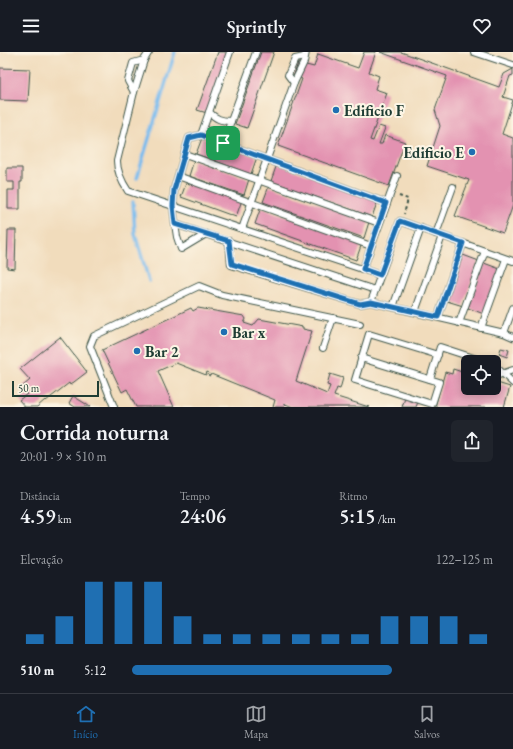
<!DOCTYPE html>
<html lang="pt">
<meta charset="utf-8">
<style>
:root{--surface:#171b24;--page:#20242c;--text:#f1f3f6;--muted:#9ea1a6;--line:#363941;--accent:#1f6fb2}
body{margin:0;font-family:"EB Garamond",serif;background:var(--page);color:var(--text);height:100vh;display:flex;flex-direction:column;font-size:15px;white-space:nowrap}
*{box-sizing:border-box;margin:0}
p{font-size:13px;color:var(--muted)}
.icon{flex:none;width:22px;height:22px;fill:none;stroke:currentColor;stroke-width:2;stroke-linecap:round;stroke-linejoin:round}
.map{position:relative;height:355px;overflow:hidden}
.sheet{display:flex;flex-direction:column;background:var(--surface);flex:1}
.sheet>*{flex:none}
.controls{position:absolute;left:461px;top:303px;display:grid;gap:8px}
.controls a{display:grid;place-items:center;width:40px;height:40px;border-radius:6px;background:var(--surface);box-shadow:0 2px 10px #0003;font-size:20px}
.scale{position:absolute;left:12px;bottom:10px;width:87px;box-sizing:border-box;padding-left:4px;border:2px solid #1f3d34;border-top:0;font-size:11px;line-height:14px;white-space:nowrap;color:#1f3d34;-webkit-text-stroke:3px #fcf5e5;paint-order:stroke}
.pin{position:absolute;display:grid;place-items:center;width:34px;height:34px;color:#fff;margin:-17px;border-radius:8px;box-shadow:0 2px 6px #0006}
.round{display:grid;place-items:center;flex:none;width:42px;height:42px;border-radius:6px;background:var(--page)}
.overview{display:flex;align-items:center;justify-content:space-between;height:68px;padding:0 20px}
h1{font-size:22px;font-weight:600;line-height:30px}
.stats{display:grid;grid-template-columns:repeat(3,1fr);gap:6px;height:68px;padding:4px 20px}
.stats div{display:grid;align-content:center}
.stats b{font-size:20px;font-weight:600}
.stats small{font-size:11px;font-weight:400}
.stats p{font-size:11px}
.chart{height:112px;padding:8px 20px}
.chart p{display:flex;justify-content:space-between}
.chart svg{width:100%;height:72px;margin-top:4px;stroke:var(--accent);stroke-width:6}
ul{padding:0 20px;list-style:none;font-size:13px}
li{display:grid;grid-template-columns:64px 48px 1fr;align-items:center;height:30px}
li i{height:10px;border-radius:5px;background:var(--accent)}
header{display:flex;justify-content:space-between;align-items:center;height:52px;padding:0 20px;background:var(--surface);font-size:18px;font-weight:600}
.tab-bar{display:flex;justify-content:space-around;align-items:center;height:56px;border-top:1px solid var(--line);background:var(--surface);font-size:11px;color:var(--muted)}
.tab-bar a{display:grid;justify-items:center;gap:2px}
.tab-bar .selected{color:var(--accent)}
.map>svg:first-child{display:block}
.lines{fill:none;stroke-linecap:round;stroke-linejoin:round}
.stream{stroke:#79bbee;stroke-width:3.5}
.building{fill:#e392b1}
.lane-casing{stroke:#3e5548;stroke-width:8}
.path{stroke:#3e5548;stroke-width:2;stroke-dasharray:3 3;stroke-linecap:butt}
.lane{stroke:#fff;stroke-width:6}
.route-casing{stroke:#fff;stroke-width:8}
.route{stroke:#1f6fb2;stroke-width:5}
.poi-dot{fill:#1f6fb2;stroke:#fcf5e5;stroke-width:1.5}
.labels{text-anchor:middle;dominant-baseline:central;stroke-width:4;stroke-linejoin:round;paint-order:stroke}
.poi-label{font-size:15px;font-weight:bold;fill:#1f3d34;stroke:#fcf5e5;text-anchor:start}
</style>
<header><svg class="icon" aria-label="menu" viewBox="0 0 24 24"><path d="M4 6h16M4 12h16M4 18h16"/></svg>Sprintly<svg class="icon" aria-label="heart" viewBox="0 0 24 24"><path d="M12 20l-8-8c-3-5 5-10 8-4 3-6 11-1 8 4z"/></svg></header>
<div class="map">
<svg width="513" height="355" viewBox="0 0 513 355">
<rect width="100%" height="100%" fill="#fcf5e5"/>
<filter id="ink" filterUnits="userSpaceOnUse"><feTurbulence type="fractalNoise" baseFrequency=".025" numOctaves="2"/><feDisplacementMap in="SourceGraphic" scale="8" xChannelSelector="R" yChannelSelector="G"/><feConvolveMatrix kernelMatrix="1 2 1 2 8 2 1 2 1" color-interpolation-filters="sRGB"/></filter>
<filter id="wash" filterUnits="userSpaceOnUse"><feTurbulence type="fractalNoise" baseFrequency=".012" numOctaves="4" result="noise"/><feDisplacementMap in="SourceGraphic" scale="16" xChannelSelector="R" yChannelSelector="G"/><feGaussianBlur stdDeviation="0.9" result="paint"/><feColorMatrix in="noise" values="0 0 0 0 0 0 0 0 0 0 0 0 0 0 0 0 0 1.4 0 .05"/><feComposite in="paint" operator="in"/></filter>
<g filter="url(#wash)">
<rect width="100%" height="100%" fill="#f1dcbc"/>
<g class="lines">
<g class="stream">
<polyline points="137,126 175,0"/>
<polyline points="133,150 135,182 149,229"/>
</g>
</g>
<g id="blocks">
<g class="building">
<polygon points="218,0 229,0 207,61 197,58"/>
<polygon points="261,0 274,0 247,76 235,72"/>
<polygon points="364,0 376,0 369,20 379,24 375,37 387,41 370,88 373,89 379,74 385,76 379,92 382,92 385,83 405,90 389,134 278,94 302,27 294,23 298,11 314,15 318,2 358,16"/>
<polygon points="380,0 401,0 499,35 504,22 513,17 513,23 510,24 503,45 513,48 502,82 513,86 513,153 503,181 455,164 469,128 427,114 440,74 435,58 447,24"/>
<polygon points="0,16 30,17 28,49 0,48"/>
<polygon points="202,86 257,105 251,122 196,102"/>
<polygon points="194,108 249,127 244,143 189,124"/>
<polygon points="277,112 378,148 372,165 271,129"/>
<polygon points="7,116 22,116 22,130 20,130 20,157 8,157 8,138 14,138 14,130 7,130"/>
<polygon points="187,129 242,148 236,165 181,145"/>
<polygon points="269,134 369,170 364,186 263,150"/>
<polygon points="261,155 362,191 356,208 255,172"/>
<polygon points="8,178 16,178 15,217 7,216"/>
<polygon points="463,203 479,209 463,254 447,249"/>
<polygon points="484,211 500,217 484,262 468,256"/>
<polygon points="191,256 193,259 198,256 244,264 246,267 244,271 253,274 259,267 303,275 303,277 312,279 296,329 327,342 330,334 327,333 330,322 343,326 340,337 337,336 334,344 369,355 293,355 285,352 284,355 273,355 275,348 211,322 210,324 208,323 209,321 207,320 206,323 176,311 158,319 174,355 136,355 127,337 122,340 102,298"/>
<polygon points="60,285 87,320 70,333 69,331 46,349 45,348 37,355 25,355 19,348 27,342 22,335 30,328 20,317"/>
<polygon points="501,296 509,298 507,305 499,302"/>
<polygon points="453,317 468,322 468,336 494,336 494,330 510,335 504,355 435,355 445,320 452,322"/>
<polygon points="73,344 86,352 90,355 75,355 69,351"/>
<polygon points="405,346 418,350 416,355 402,355"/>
</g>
</g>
</g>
<g filter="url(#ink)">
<use href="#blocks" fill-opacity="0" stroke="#3e5548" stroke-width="1"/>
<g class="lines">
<defs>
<g id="lane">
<path d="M149 0 144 8 134 40 117 109C117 121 122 130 128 139L380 223"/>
<polyline points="474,0 513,13"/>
<polyline points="294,31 288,23 295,7 304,5"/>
<polyline points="134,40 128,29 133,11 144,8"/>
<path d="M209 60C216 67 221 69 231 69"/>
<polyline points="201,83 230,0"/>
<polyline points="223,91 256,0"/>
<polyline points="185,102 379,171"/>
<polyline points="178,124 371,194"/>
<polyline points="175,172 177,185 181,197 206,182"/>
<polyline points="242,177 294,31 304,10 306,0"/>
<polyline points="436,182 453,135"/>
<polyline points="229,189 231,213 360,252 371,250 504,281 513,285"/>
<polyline points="363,217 397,124"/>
<polyline points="375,238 175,172 173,154 174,138 189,86 201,83 386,151"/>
<polyline points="371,250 400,169 513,209"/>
<polyline points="393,255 421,176"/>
<polyline points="415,260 442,184"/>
<polyline points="438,265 463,191"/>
<polyline points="459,271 485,199"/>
<polyline points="481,276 506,207"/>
<polyline points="504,281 513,256"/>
<polyline points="323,296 333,266"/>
<polyline points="361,306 439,330 432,352 355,328 369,282 438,303"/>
<polyline points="494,313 513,331"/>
<polyline points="494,324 496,324 513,318"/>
<polyline points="430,327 440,295 486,310"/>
<polyline points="114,355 90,294 94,284 199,234 222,243 360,272"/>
</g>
</defs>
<use href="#lane" class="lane-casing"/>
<polyline class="path" points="399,144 408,147 404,162"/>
<use href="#lane" class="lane"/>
</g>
</g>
<g class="lines" filter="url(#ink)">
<defs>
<polygon id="route" points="201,83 386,151 363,217 380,223 400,169 463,191 438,265 371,250 360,252 232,212 229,189 175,172 173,154 174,138 189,86"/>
</defs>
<use href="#route" class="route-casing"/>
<use href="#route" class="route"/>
</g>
<g class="poi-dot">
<circle cx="336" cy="58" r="4"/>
<circle cx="472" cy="100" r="4"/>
<circle cx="224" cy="280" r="4"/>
<circle cx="137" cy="299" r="4"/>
</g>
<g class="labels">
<g class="poi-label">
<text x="344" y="58">Edificio F</text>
<text x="464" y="100" text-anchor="end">Edificio E</text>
<text x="232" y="280">Bar x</text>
<text x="145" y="299">Bar 2</text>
</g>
</g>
</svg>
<div class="controls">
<a><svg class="icon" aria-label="locate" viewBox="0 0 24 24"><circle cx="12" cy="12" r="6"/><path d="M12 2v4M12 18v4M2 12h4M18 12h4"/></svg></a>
</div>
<div class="scale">50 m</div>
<div class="pin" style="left:223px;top:91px;background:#1e9e55"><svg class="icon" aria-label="arrive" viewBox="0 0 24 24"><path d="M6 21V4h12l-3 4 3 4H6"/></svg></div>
</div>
<section class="sheet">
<div class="overview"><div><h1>Corrida noturna</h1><p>20:01 · 9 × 510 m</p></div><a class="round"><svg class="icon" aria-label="share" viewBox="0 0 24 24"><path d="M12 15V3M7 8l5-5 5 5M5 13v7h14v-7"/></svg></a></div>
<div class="stats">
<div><p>Distância</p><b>4.59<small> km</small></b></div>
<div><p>Tempo</p><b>24:06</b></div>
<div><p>Ritmo</p><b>5:15<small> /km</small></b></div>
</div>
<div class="chart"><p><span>Elevação</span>122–125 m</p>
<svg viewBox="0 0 160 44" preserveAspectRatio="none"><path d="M5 44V38M15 44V27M25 44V6M35 44V6M45 44V6M55 44V27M65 44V38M75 44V38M85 44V38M95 44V38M105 44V38M115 44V38M125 44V27M135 44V27M145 44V27M155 44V38"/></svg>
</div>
<ul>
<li><b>510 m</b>5:12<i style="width:72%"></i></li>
</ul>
</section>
<nav class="tab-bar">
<a class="selected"><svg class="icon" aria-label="home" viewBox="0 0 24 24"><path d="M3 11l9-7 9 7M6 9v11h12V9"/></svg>Início</a>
<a><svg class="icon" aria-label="map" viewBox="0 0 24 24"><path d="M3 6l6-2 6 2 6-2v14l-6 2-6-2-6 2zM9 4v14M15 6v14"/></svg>Mapa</a>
<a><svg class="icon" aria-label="saved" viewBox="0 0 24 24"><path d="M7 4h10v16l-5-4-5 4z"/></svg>Salvos</a>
</nav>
